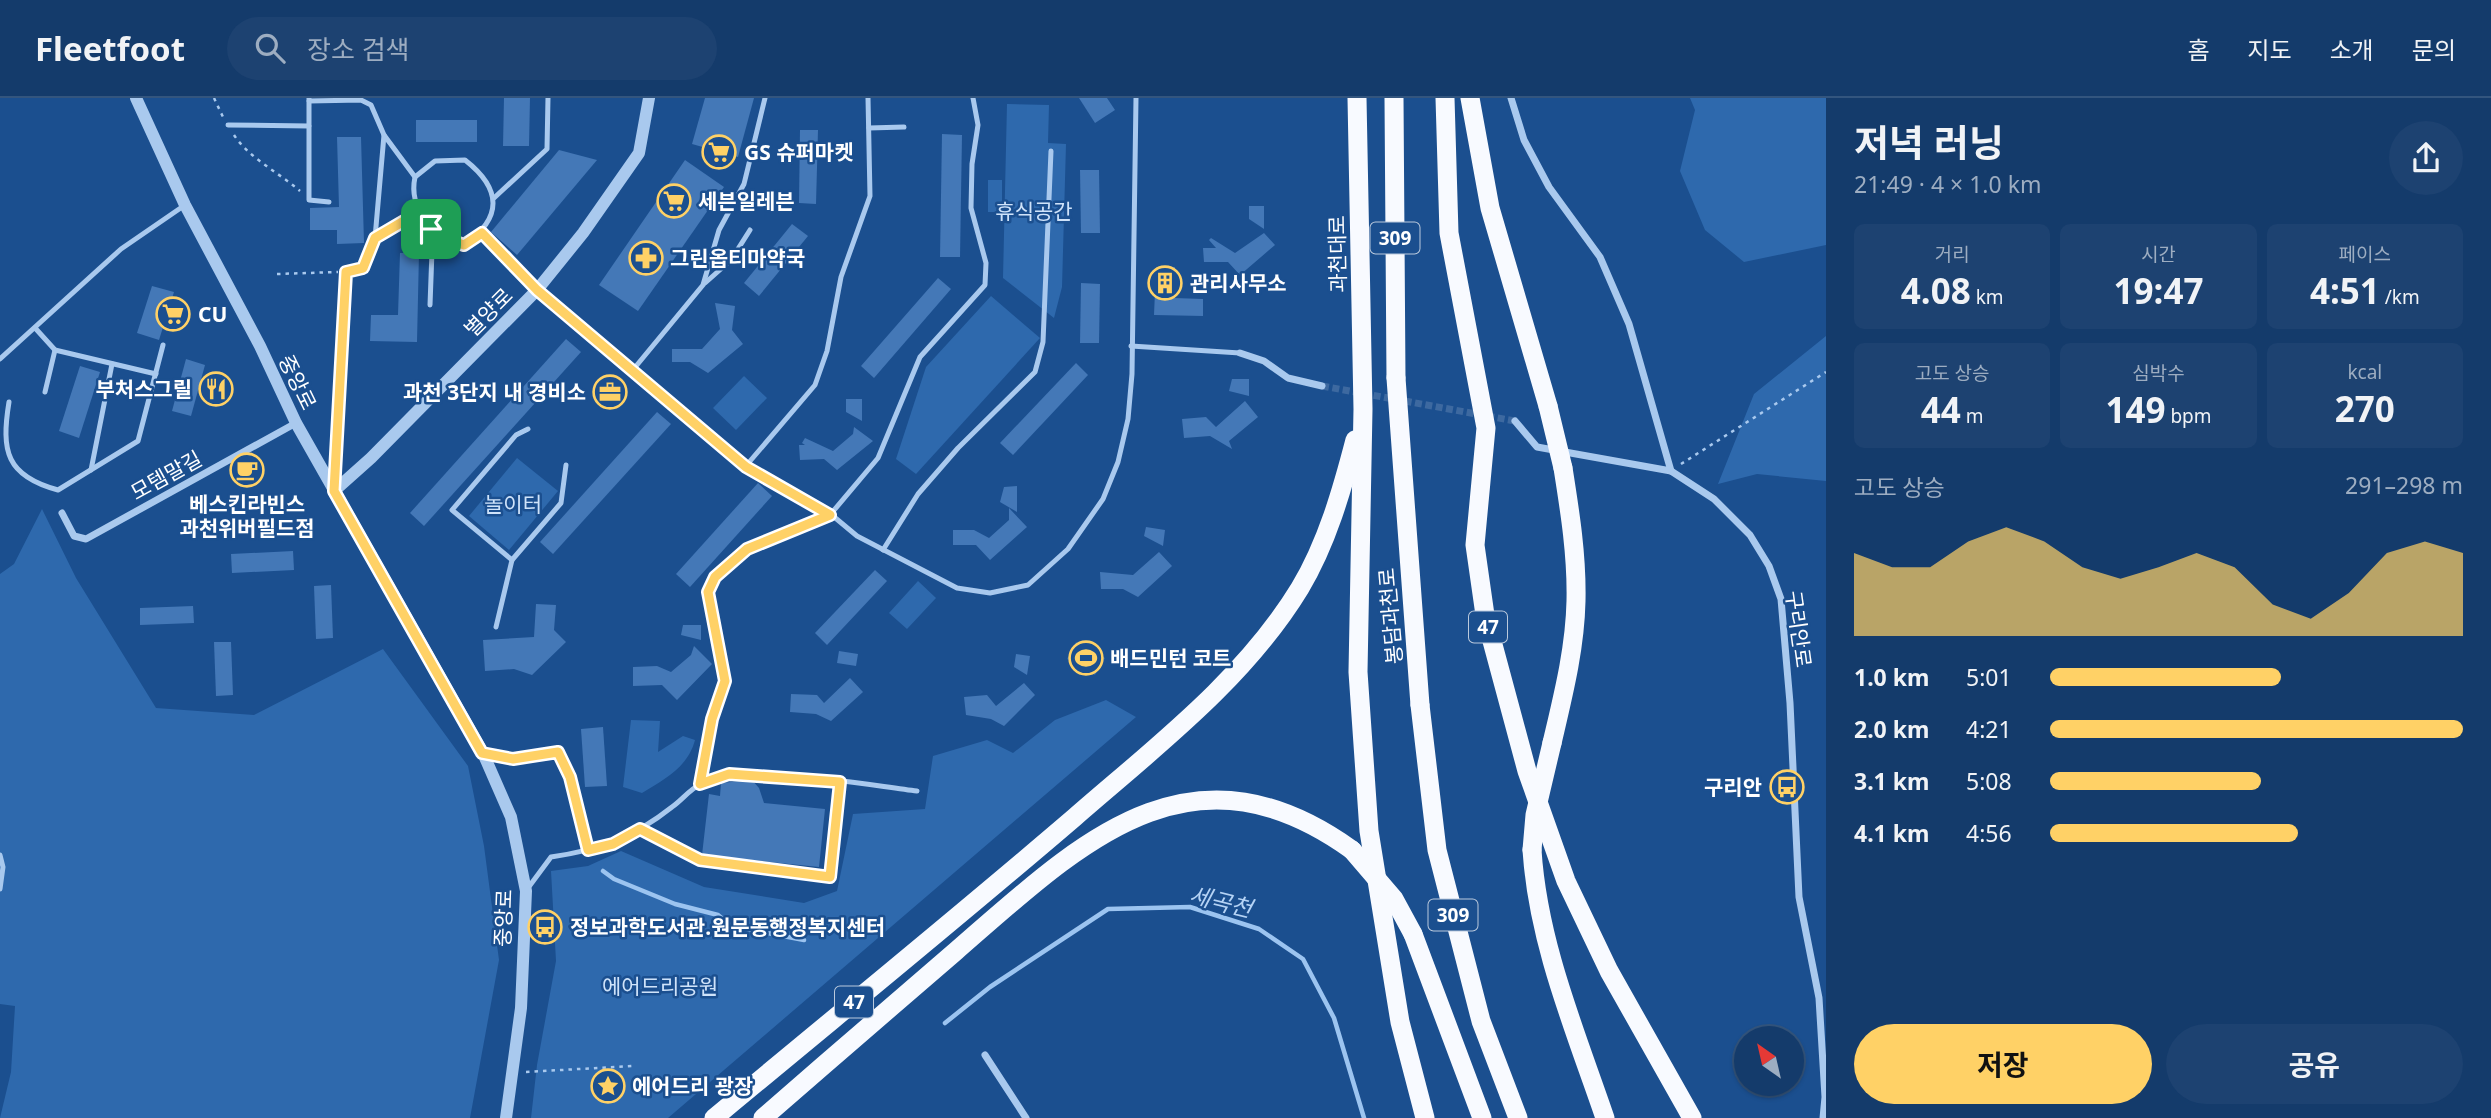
<!DOCTYPE html>
<html lang="ko">
<meta charset="utf-8">
<style>
:root{--surface:#143b6b;--page:#1d4271;--text:#f1f3f6;--muted:#9dadc1;--line:#33557e;--accent:#ffd166}
body{margin:0;font-family:"Noto Sans","Noto Sans KR",sans-serif;background:var(--page);color:var(--text);height:100vh;display:flex;flex-direction:column;font-size:26px;white-space:nowrap}
*{box-sizing:border-box;margin:0}
p{font-size:23px;color:var(--muted)}
.icon{flex:none;width:38px;height:38px;fill:none;stroke:currentColor;stroke-width:2;stroke-linecap:round;stroke-linejoin:round}
.map{position:relative;flex:1;overflow:hidden}
.side{display:flex;flex-direction:column;background:var(--surface);width:665px}
.side>*{flex:none}
.needle{width:46px;rotate:326deg}
.controls{position:absolute;left:1734px;top:928px;display:grid;gap:14px}
.controls a{display:grid;place-items:center;width:70px;height:70px;border-radius:50%;background:var(--surface);box-shadow:0 2px 5px #0004,0 0 0 2px var(--line);font-size:35px}
.pin{position:absolute;display:grid;place-items:center;width:60px;height:60px;color:#fff;margin:-30px;border-radius:14px;box-shadow:0 4px 10px #0006}
.round{display:grid;place-items:center;flex:none;width:74px;height:74px;border-radius:37px;background:var(--page)}
.summary{display:flex;align-items:center;justify-content:space-between;height:119px;padding:0 28px}
h1{font-size:38px;font-weight:700;line-height:52px}
.metrics{display:grid;grid-template-columns:repeat(3,1fr);gap:10px;height:119px;padding:7px 28px}
.metrics div{display:grid;align-content:center;border-radius:10px;background:var(--page);text-align:center}
.metrics b{font-size:35px;font-weight:700}
.metrics small{font-size:19px;font-weight:400}
.metrics p{font-size:19px}
.chart{height:196px;padding:14px 28px}
.chart p{display:flex;justify-content:space-between}
.chart svg{width:100%;height:126px;margin-top:7px;fill:var(--accent);opacity:.7}
.cta{display:flex;gap:14px;margin-top:auto;padding:14px 28px}
.cta a{flex:1;height:80px;border-radius:42px;background:var(--accent);color:#111;font-size:28px;font-weight:700;line-height:80px;text-align:center}
.cta a+a{background:var(--page);color:var(--text)}
ul{padding:0 28px;list-style:none;font-size:23px}
li{display:grid;grid-template-columns:112px 84px 1fr;align-items:center;height:52px}
li i{height:18px;border-radius:9px;background:var(--accent)}
header{display:flex;align-items:center;gap:42px;box-sizing:border-box;height:98px;padding:0 35px;background:var(--surface);border-bottom:2px solid var(--line)}
header strong{font-size:33px}
nav{display:flex;gap:38px;margin-inline-start:auto;font-size:24px}
.search{width:490px;height:63px;background:var(--page);display:flex;align-items:center;gap:18px;box-sizing:border-box;padding:0 24px;border-radius:38px;color:var(--muted);font-size:26px}
main{display:flex;flex:1;min-height:0}
.map>svg:first-child{display:block}
.green{fill:#2e69ad}
.lines{fill:none;stroke-linecap:round;stroke-linejoin:round}
.stream{stroke:#9cc4f0;stroke-width:4.5}
.building{fill:#4478b7}
.minor-tunnel{stroke:#3d69a0;stroke-width:7;stroke-dasharray:7 3.5;stroke-linecap:butt}
.path{stroke:#a9c9ee;stroke-width:2.5;stroke-dasharray:3.5 5;stroke-linecap:butt}
.service{stroke:#a9c9ee;stroke-width:5}
.minor{stroke:#a9c9ee;stroke-width:7}
.tertiary{stroke:#a9c9ee;stroke-width:12}
.trunk{stroke:#f8faff;stroke-width:19}
.trunk-bridge{stroke:#f8faff;stroke-width:19}
.route-casing{stroke:#fff;stroke-width:14}
.route{stroke:#ffd166;stroke-width:9}
.labels{text-anchor:middle;dominant-baseline:central;stroke-width:5;stroke-linejoin:round;paint-order:stroke}
.shield{fill:#1b4f8f;stroke:#bbcadd;stroke-width:2}
.shield-label{font-size:19px;font-weight:bold;fill:#fff}
.poi-label{font-size:21px;font-weight:bold;fill:#fff;stroke:#1b4f8f;text-anchor:start}
.park-label{font-size:21px;fill:#cfe3fa;stroke:#1b4f8f}
.street-label{font-size:21px;fill:#fff;stroke:#1b4f8f}
.water-label{font-size:23px;font-style:italic;fill:#b5d3f5;stroke:#1b4f8f}
</style>
<header>
<strong>Fleetfoot</strong>
<div class="search"><svg class="icon" aria-label="search" viewBox="0 0 24 24"><circle cx="10" cy="10" r="6"/><path d="M15 15l6 6"/></svg>장소 검색</div>
<nav><a>홈</a><a>지도</a><a>소개</a><a>문의</a></nav>
</header>
<main>
<div class="map">
<svg width="1826" height="1020" viewBox="0 0 1826 1020">
<rect width="100%" height="100%" fill="#1b4f8f"/>
<g class="green">
<polygon points="1690,0 1826,0 1826,147 1744,164 1705,132 1680,73 1695,12"/>
<polygon points="1007,6 1049,7 1048,45 1066,46 1062,189 1054,220 1003,180"/>
<rect x="988" y="82" width="14" height="32"/>
<polygon points="991,198 1040,240 916,376 896,361 926,269"/>
<polygon points="1826,238 1826,383 1757,376 1718,386 1754,296"/>
<polygon points="744,278 767,300 736,332 713,310"/>
<polygon points="517,360 558,393 509,452 469,418"/>
<polygon points="42,411 76,480 156,610 254,617 383,551 468,668 484,748 499,862 470,1020 0,1020 11,974 15,908 0,906 0,476 14,466"/>
<polygon points="918,483 936,500 907,531 889,515"/>
<polygon points="1076,544 1105,560 1095,577 1067,561"/>
<polygon points="1106,602 1136,619 668,1020 531,1020 537,967 556,863 551,773 588,768 621,753 704,789 804,805 837,793 853,716 925,711 933,658 987,642 1013,655 1055,622"/>
<path d="M631 622 660 623 658 654 683 638 695 642C688 669 665 681 642 695L623 689Z"/>
</g>
<g class="lines">
<g class="stream">
<polyline points="603,773 614,781 675,806 718,817 731,828 804,842"/>
<polyline points="945,925 990,889 1108,811 1190,809 1259,831 1303,861 1334,920 1364,1020"/>
</g>
</g>
<g class="building">
<polygon points="504,0 530,0 529,48 503,48"/>
<polygon points="705,0 754,0 738,59 692,46"/>
<polygon points="1079,0 1107,0 1115,12 1095,25"/>
<rect x="416" y="22" width="61" height="22"/>
<polygon points="800,32 818,32 816,106 799,105"/>
<polygon points="942,36 962,37 960,159 940,159"/>
<polygon points="337,39 361,39 364,145 337,146 337,132 310,132 310,110 339,109"/>
<polygon points="559,52 597,62 517,157 491,134"/>
<polygon points="685,62 724,89 638,213 599,187"/>
<polygon points="1080,72 1099,72 1100,135 1081,135"/>
<polygon points="1249,108 1264,108 1264,131 1249,121"/>
<polygon points="792,126 808,138 759,198 744,185"/>
<polygon points="1264,135 1275,147 1240,177 1228,164 1204,164 1203,150 1216,150 1209,142 1211,140 1235,155"/>
<polygon points="400,155 419,155 417,244 370,243 371,217 398,217"/>
<polygon points="1156,169 1175,169 1174,200 1203,201 1203,218 1154,217"/>
<polygon points="938,180 951,191 874,280 861,268"/>
<polygon points="1081,185 1100,186 1099,245 1080,245"/>
<polygon points="152,188 174,194 159,242 137,235"/>
<polygon points="715,205 735,208 732,232 743,246 708,275 690,264 672,264 672,251 702,251 720,231"/>
<polygon points="566,241 581,254 424,428 410,415"/>
<polygon points="186,261 205,267 191,318 172,313"/>
<polygon points="1076,265 1088,277 1013,357 1000,345"/>
<polygon points="80,268 100,274 79,340 59,333"/>
<polygon points="1232,281 1249,281 1249,298 1229,293"/>
<polygon points="846,301 862,301 862,323 846,314"/>
<polygon points="1245,303 1258,319 1229,343 1232,351 1210,338 1184,340 1182,321 1206,319 1216,329"/>
<polygon points="657,314 671,326 553,456 540,444"/>
<polygon points="854,329 873,343 837,372 824,361 800,362 799,347 805,347 802,345 805,340 833,353 853,336"/>
<polygon points="758,385 772,398 690,489 676,476"/>
<polygon points="1017,388 1017,414 1000,404 1004,389"/>
<polygon points="1009,410 1027,429 990,462 976,447 953,447 953,432 974,432 989,440 1009,422"/>
<polygon points="1146,429 1165,432 1163,448 1144,438"/>
<polygon points="293,453 294,472 232,475 231,456"/>
<polygon points="1159,454 1172,468 1138,499 1123,491 1101,491 1100,474 1133,477"/>
<polygon points="875,472 887,483 827,547 815,535"/>
<polygon points="331,487 333,540 316,541 314,488"/>
<polygon points="536,506 556,507 554,532 566,544 532,577 514,571 485,573 483,542 534,539"/>
<polygon points="193,508 194,525 140,527 140,510"/>
<polygon points="683,527 701,527 701,542 681,537"/>
<polygon points="214,544 231,544 233,597 216,598"/>
<polygon points="694,548 712,566 677,602 662,587 633,588 633,569 657,568 671,574 691,557"/>
<polygon points="839,553 858,556 856,568 837,565"/>
<polygon points="1016,556 1030,558 1027,577 1014,569"/>
<polygon points="850,580 863,594 831,623 816,616 790,614 791,596 817,597 824,605"/>
<polygon points="1024,585 1035,597 1004,628 991,621 966,617 964,599 987,597 996,608"/>
<polygon points="603,629 607,688 585,689 581,631"/>
<polygon points="752,682 759,690 764,705 825,711 819,769 702,757 709,696 720,698 721,685"/>
</g>
<g class="lines">
<polyline class="minor-tunnel" points="1322,288 1515,323"/>
<g class="path">
<polyline points="214,0 223,19"/>
<path d="M234 37C249 60 278 74 300 93"/>
<polyline points="277,176 338,174"/>
<polyline points="1681,366 1826,274"/>
<polyline points="335,368 346,183"/>
<polyline points="650,736 700,762 830,779 839,690"/>
<polyline points="526,974 632,968"/>
</g>
<g class="service">
<polyline points="309,0 309,102 329,104"/>
<polyline points="309,3 361,2 371,7 384,37 415,79"/>
<polyline points="228,27 309,28"/>
<polyline points="869,30 904,29"/>
<path d="M465 62C502 91 503 120 464 147 434 138 408 112 415 79L435 63Z"/>
<polyline points="494,100 547,51 548,0"/>
<polyline points="412,118 432,153 430,207"/>
<polyline points="482,135 537,192 745,369 833,418 857,438 957,490 990,495 1028,487 1068,451 1103,401 1118,364 1128,321 1132,276 1136,0"/>
<polyline points="375,140 421,113"/>
<polyline points="346,174 364,170 375,140 384,37"/>
<polyline points="705,185 731,162 750,132"/>
<polyline points="36,231 55,252 156,276"/>
<polyline points="1131,248 1240,255"/>
<polyline points="0,261 121,151 185,107"/>
<polyline points="632,273 703,187 719,132 744,86 765,0"/>
<polyline points="45,294 55,252"/>
<path d="M9 304C1 353 6 378 58 392L138 343 163 247"/>
<polyline points="745,369 815,287 827,253 841,179 870,98 868,0"/>
<polyline points="91,372 112,266"/>
<polyline points="883,452 918,396 958,350 1035,274 1043,244 1051,53"/>
<polyline points="512,462 561,405 566,367"/>
<polyline points="496,529 512,462 452,412 516,337 528,331"/>
<polyline points="486,656 513,661 558,654 570,679 588,752"/>
<polyline points="700,686 712,621 725,583 708,494 715,479 747,451 830,417 878,360 920,259 985,187 986,165 971,110 972,66 978,27 973,0"/>
<polyline points="0,757 3,769 0,791"/>
<path d="M528 790 551 759C599 752 633 740 672 709 682 702 690 691 701 686 743 663 866 687 917 693"/>
</g>
<g class="minor">
<polyline points="1511,0 1524,42 1549,89 1600,159 1629,226 1671,373 1714,401 1750,437 1769,468 1781,501 1790,605 1799,799 1819,900 1825,999 1823,1020"/>
<polyline points="1240,255 1264,263 1288,280 1322,288"/>
<polyline points="1515,323 1537,349 1671,373"/>
<polyline points="62,415 74,438 86,441 296,325"/>
<polyline points="985,957 1026,1020"/>
</g>
<g class="tertiary">
<polyline points="136,0 185,107 260,248 296,325 483,655 511,719 526,793 521,910 506,1020"/>
<polyline points="334,393 371,360 537,192 583,135 639,55 649,0"/>
</g>
<g class="trunk">
<polyline points="1357,0 1363,311 1358,574 1369,733 1400,924 1425,1020"/>
<polyline points="1394,0 1396,280"/>
<polyline points="1445,0 1449,135 1486,330 1475,447 1485,517 1527,673 1566,783 1609,873 1692,1020"/>
<polyline points="1470,0 1490,110 1548,308"/>
<polyline points="1420,607 1437,752 1481,923 1518,1020"/>
<path d="M1552 645C1563 598 1575 551 1576 503 1577 458 1570 414 1563 370"/>
<path d="M1532 752C1538 845 1575 932 1605 1020"/>
<polyline points="1413,836 1482,1020"/>
<path d="M714 1020C834 920 956 821 1075 719 1154 650 1244 582 1300 490 1327 445 1342 392 1355 342"/>
<path d="M763 1020C827 964 891 909 956 853 1079 746 1189 635 1352 752"/>
</g>
<g class="trunk-bridge">
<polyline points="1396,280 1420,607"/>
<polyline points="1548,308 1563,370"/>
<polyline points="1352,752 1394,801 1413,836"/>
<polyline points="1532,752 1535,717 1552,645"/>
</g>
</g>
<g class="lines">
<defs>
<path id="route" d="M421 113C432 132 443 140 464 147L482 135 537 192 746 369 830 417 747 451 715 479 708 494 725 583 712 621 700 686 729 676 840 684 830 779 700 762 640 731 613 746 588 752 570 679 558 654 513 661 482 655 334 393 346 174 363 170 375 140Z"/>
</defs>
<use href="#route" class="route-casing"/>
<use href="#route" class="route"/>
</g>
<defs>
<symbol id="supermarket-ring" viewBox="-11 -11 22 22"><circle r="9.5" fill="#1b4f8f" stroke="#ffd166" stroke-width="1.5"/><path d="M-6-5.5h2.5l.6 2H6L4.5 2H-2.5L-4.4-4H-6ZM-1.5 3.2a1.3 1.3 0 1 0 .1 0ZM3 3.2a1.3 1.3 0 1 0 .1 0Z" fill="#ffd166"/></symbol>
<symbol id="pharmacy-ring" viewBox="-11 -11 22 22"><circle r="9.5" fill="#1b4f8f" stroke="#ffd166" stroke-width="1.5"/><path d="M-2-6h4v4h4v4h-4v4h-4v-4h-4v-4h4Z" fill="#ffd166"/></symbol>
<symbol id="building-ring" viewBox="-11 -11 22 22"><circle r="9.5" fill="#1b4f8f" stroke="#ffd166" stroke-width="1.5"/><path d="M-4-6H4V6H1V3H-1V6H-4ZM-2.5-4.3h1.7v1.8h-1.7ZM.8-4.3h1.7v1.8H.8ZM-2.5-1h1.7V.8h-1.7ZM.8-1h1.7V.8H.8Z" fill="#ffd166"/></symbol>
<symbol id="restaurant-ring" viewBox="-11 -11 22 22"><circle r="9.5" fill="#1b4f8f" stroke="#ffd166" stroke-width="1.5"/><path d="M-5-6h1v4h1v-4h1v4h1v-4h1v5L-1.5 .5V6h-2V.5L-5-1ZM5-6V6H3V1.5H1.5Q1.5-4 5-6Z" fill="#ffd166"/></symbol>
<symbol id="office-ring" viewBox="-11 -11 22 22"><circle r="9.5" fill="#1b4f8f" stroke="#ffd166" stroke-width="1.5"/><path d="M-6-3h4V-5.5h4V-3h4V5H-6ZM-1-4.5V-3h2v-1.5ZM-6 0V1H6V0Z" fill="#ffd166"/></symbol>
<symbol id="cafe-ring" viewBox="-11 -11 22 22"><circle r="9.5" fill="#1b4f8f" stroke="#ffd166" stroke-width="1.5"/><path d="M-5.5-4.5H6V0H3Q3 3.5 0 3.5H-2.5Q-5.5 3.5-5.5 0ZM3-3.2v2h1.7v-2ZM-6 4.5H4V6H-6Z" fill="#ffd166"/></symbol>
<symbol id="stadium-ring" viewBox="-11 -11 22 22"><circle r="9.5" fill="#1b4f8f" stroke="#ffd166" stroke-width="1.5"/><path d="M0-5a6.5 5 0 1 0 0 10a6.5 5 0 1 0 0-10ZM-3.5-1.8h7v3.6h-7Z" fill="#ffd166"/></symbol>
<symbol id="bus-ring" viewBox="-11 -11 22 22"><circle r="9.5" fill="#1b4f8f" stroke="#ffd166" stroke-width="1.5"/><path d="M-5-6H5V4H4V6H2V4H-2V6H-4V4H-5ZM-3.5-4V0h7V-4ZM-3.5 1.2v1.5H-2V1.2ZM2 1.2v1.5H3.5V1.2Z" fill="#ffd166"/></symbol>
<symbol id="sight-ring" viewBox="-11 -11 22 22"><circle r="9.5" fill="#1b4f8f" stroke="#ffd166" stroke-width="1.5"/><path d="M0-6L1.8-2.2L6-1.7L2.9 1.2L3.7 5.4L0 3.3L-3.7 5.4L-2.9 1.2L-6-1.7L-1.8-2.2Z" fill="#ffd166"/></symbol>
</defs>
<g fill-rule="evenodd">
<use href="#supermarket-ring" x="700" y="35" width="38" height="38"/>
<use href="#supermarket-ring" x="655" y="84" width="38" height="38"/>
<use href="#pharmacy-ring" x="627" y="141" width="38" height="38"/>
<use href="#building-ring" x="1146" y="166" width="38" height="38"/>
<use href="#supermarket-ring" x="154" y="197" width="38" height="38"/>
<use href="#restaurant-ring" x="197" y="272" width="38" height="38"/>
<use href="#office-ring" x="591" y="275" width="38" height="38"/>
<use href="#cafe-ring" x="228" y="353" width="38" height="38"/>
<use href="#stadium-ring" x="1067" y="541" width="38" height="38"/>
<use href="#bus-ring" x="1768" y="670" width="38" height="38"/>
<use href="#bus-ring" x="526" y="810" width="38" height="38"/>
<use href="#sight-ring" x="589" y="969" width="38" height="38"/>
</g>
<g class="labels">
<g class="shield">
<rect x="1370.5" y="124.5" width="49" height="31" rx="5"/>
<rect x="1469" y="513.5" width="38" height="31" rx="5"/>
<rect x="1428.5" y="801.5" width="49" height="31" rx="5"/>
<rect x="835" y="888.5" width="38" height="31" rx="5"/>
</g>
<g class="shield-label">
<text x="1395" y="140">309</text>
<text x="1488" y="529">47</text>
<text x="1453" y="817">309</text>
<text x="854" y="904">47</text>
</g>
<g class="poi-label">
<text x="744" y="54">GS 슈퍼마켓</text>
<text x="698" y="103">세븐일레븐</text>
<text x="670" y="160">그린옵티마약국</text>
<text x="1190" y="185">관리사무소</text>
<text x="198" y="216">CU</text>
<text x="192" y="291" text-anchor="end">부처스그릴</text>
<text x="586" y="294" text-anchor="end">과천 3단지 내 경비소</text>
<text x="247" y="406" text-anchor="middle">베스킨라빈스<tspan x="247" dy="24">과천위버필드점</tspan></text>
<text x="1110" y="560">배드민턴 코트</text>
<text x="1762" y="689" text-anchor="end">구리안</text>
<text x="570" y="829">정보과학도서관.원문동행정복지센터</text>
<text x="632" y="988">에어드리 광장</text>
</g>
<g class="park-label">
<text x="1034" y="113">휴식공간</text>
<text x="513" y="406">놀이터</text>
<text x="660" y="888">에어드리공원</text>
</g>
<g class="street-label">
<text transform="translate(1337 156) rotate(-91)">과천대로</text>
<text transform="translate(488 214) rotate(-45)">별양로</text>
<text transform="translate(298 284) rotate(64)">중앙로</text>
<text transform="translate(166 377) rotate(-29)">모템말길</text>
<text transform="translate(1390 518) rotate(-95)">봉담과천로</text>
<text transform="translate(1799 531) rotate(82)">구리안로</text>
<text transform="translate(503 820) rotate(-88)">중앙로</text>
</g>
<g class="water-label">
<text transform="translate(1221 803) rotate(14)">세곡천</text>
</g>
</g>
</svg>
<div class="controls">
<a><svg class="needle" viewBox="-14 -14 28 28"><path d="M0-13l5 13h-10z" fill="#e53935"/><path d="M0 13l5-13h-10z" fill="#9dadc1"/></svg></a>
</div>
<div class="pin" style="left:431px;top:131px;background:#1e9e55"><svg class="icon" aria-label="arrive" viewBox="0 0 24 24"><path d="M6 21V4h12l-3 4 3 4H6"/></svg></div>
</div>
<section class="side">
<div class="summary"><div><h1>저녁 러닝</h1><p>21:49 · 4 × 1.0 km</p></div><a class="round"><svg class="icon" aria-label="share" viewBox="0 0 24 24"><path d="M12 15V3M7 8l5-5 5 5M5 13v7h14v-7"/></svg></a></div>
<div class="metrics">
<div><p>거리</p><b>4.08<small> km</small></b></div>
<div><p>시간</p><b>19:47</b></div>
<div><p>페이스</p><b>4:51<small> /km</small></b></div>
</div>
<div class="metrics">
<div><p>고도 상승</p><b>44<small> m</small></b></div>
<div><p>심박수</p><b>149<small> bpm</small></b></div>
<div><p>kcal</p><b>270</b></div>
</div>
<div class="chart"><p><span>고도 상승</span>291–298 m</p>
<svg viewBox="0 0 160 44" preserveAspectRatio="none"><path d="M0 44V15L10 20L20 20L30 11L40 6L50 11L60 20L70 24L80 20L90 15L100 20L110 33L120 38L130 29L140 15L150 11L160 15V44z"/></svg>
</div>
<ul>
<li><b>1.0 km</b>5:01<i style="width:56%"></i></li>
<li><b>2.0 km</b>4:21<i style="width:100%"></i></li>
<li><b>3.1 km</b>5:08<i style="width:51%"></i></li>
<li><b>4.1 km</b>4:56<i style="width:60%"></i></li>
</ul>
<div class="cta"><a>저장</a><a>공유</a></div>
</section>
</main>
